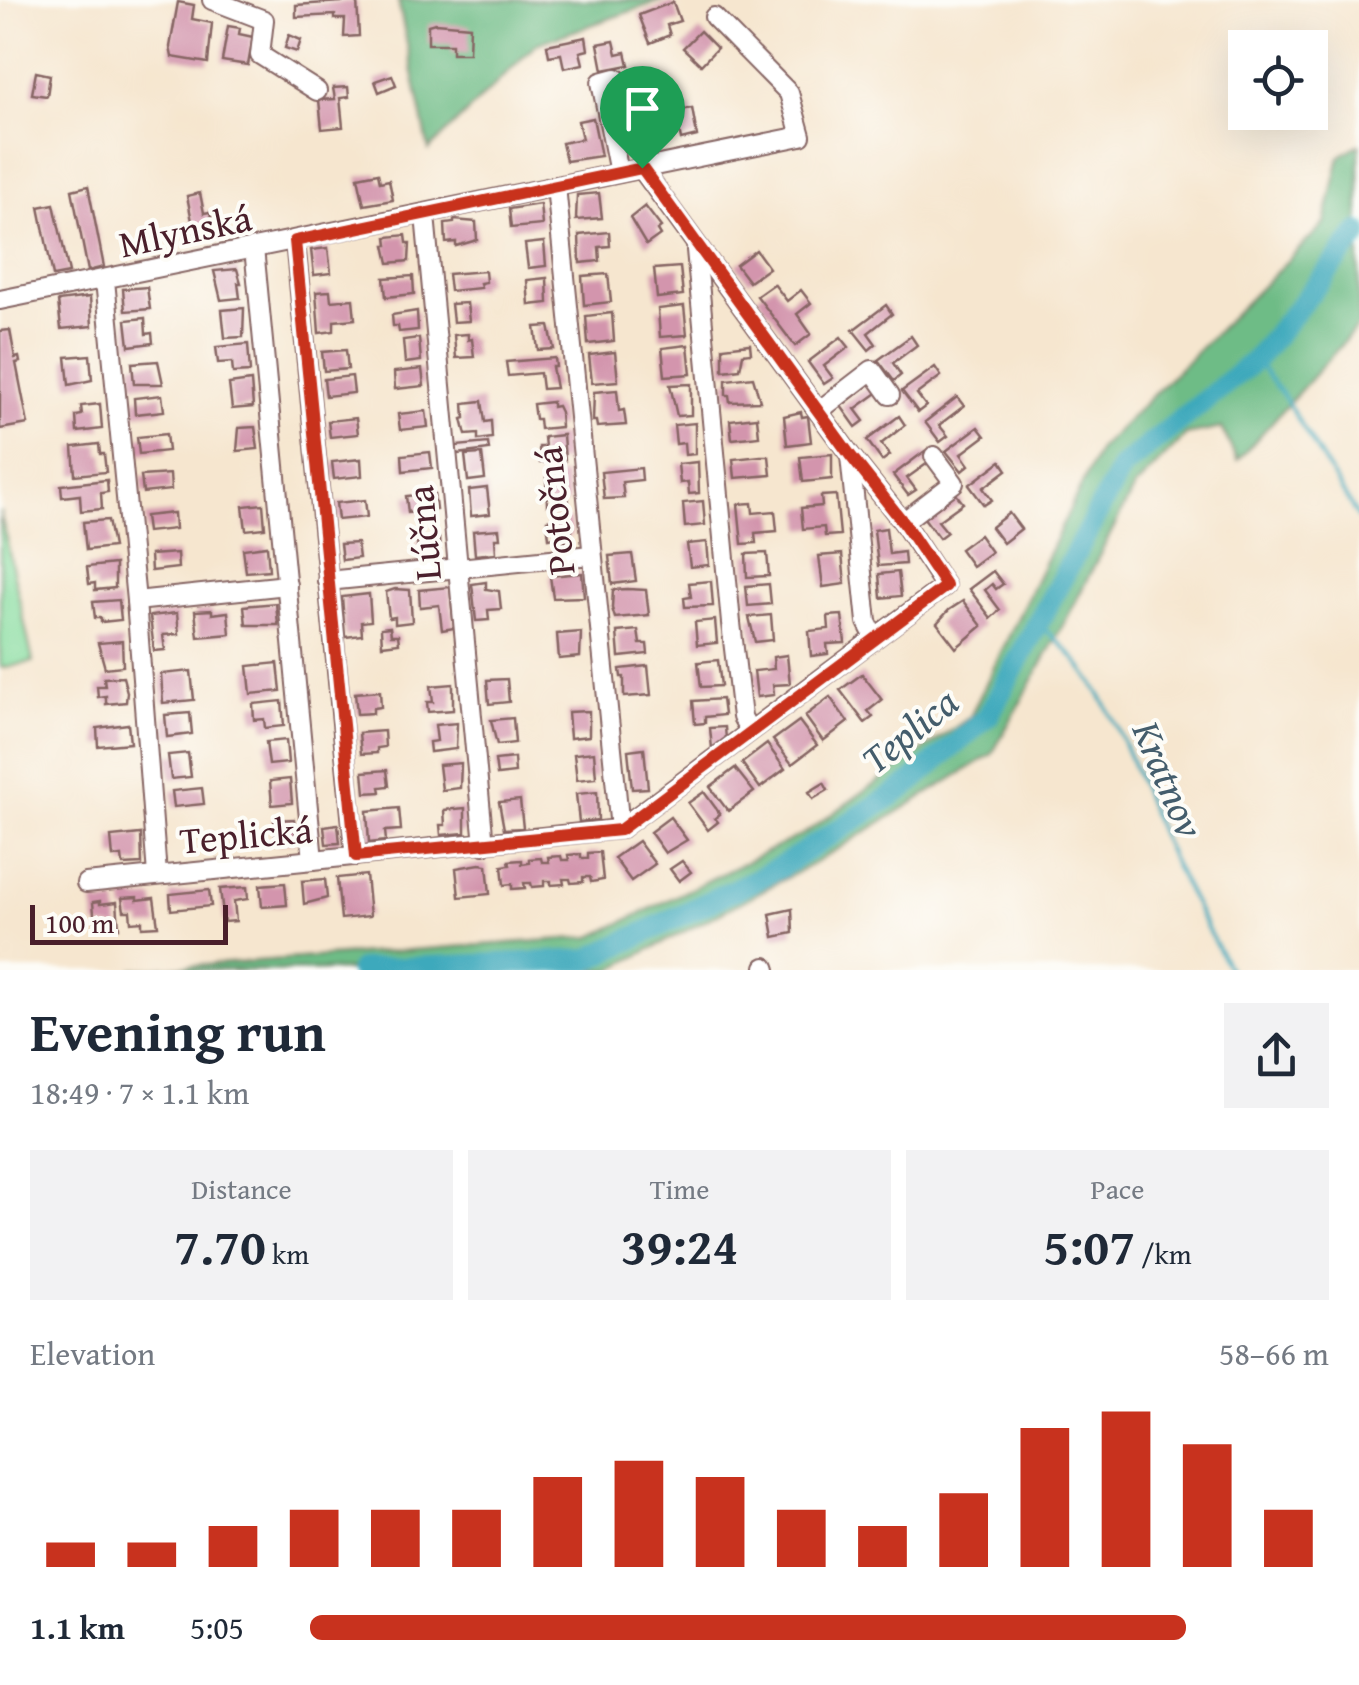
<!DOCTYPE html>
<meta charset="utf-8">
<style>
:root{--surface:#fff;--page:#f2f2f3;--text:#1f2937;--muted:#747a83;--accent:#c8321e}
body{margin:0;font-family:"Gentium Book Plus",serif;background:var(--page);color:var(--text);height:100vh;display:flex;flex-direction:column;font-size:38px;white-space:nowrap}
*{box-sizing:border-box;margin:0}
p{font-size:32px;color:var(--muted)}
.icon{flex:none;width:55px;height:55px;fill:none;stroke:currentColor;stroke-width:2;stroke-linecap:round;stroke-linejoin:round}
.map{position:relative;height:970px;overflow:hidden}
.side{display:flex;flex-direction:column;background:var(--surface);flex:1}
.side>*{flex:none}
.buttons{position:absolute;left:1228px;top:30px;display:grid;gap:20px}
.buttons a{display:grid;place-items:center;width:100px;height:100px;border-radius:0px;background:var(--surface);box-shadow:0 10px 40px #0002;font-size:50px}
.scale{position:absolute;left:30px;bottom:25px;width:198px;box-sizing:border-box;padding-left:10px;border:5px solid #4a1f2b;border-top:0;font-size:28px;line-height:35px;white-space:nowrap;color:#4a1f2b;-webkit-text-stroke:8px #fdfcf7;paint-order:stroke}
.pin{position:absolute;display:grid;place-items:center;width:85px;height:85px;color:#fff;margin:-102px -42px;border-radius:50% 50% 50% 0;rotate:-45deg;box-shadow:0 0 10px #0007}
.pin .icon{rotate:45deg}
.round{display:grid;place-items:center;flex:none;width:105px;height:105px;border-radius:0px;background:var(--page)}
.head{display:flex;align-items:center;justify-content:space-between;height:170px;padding:0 30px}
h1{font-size:55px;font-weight:700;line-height:75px}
.figures{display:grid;grid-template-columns:repeat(3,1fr);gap:15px;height:170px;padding:10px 30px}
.figures div{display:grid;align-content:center;border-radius:0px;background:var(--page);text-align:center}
.figures b{font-size:50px;font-weight:700}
.figures small{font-size:28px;font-weight:400}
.figures p{font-size:28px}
.chart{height:280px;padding:20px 30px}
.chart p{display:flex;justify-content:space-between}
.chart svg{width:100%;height:180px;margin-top:10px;stroke:var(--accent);stroke-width:6}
ul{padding:0 30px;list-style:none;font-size:32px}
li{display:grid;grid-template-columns:160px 120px 1fr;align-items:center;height:75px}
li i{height:25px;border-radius:12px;background:var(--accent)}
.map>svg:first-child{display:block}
.green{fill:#88dda0;stroke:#697e66;stroke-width:2.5}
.forest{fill:#6ebc86;stroke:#5c6e58;stroke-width:2.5}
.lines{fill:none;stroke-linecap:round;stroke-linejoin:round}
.stream{stroke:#3ca9bc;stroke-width:4}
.river{stroke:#3ca9bc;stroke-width:22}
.building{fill:#d395ad}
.minor-casing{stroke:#866564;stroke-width:22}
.minor{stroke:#fff;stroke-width:18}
.route-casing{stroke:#fff;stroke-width:20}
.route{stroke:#c8321e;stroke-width:12}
.labels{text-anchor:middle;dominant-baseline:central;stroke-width:8;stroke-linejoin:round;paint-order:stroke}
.street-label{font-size:38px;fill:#4a1f2b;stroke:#fdfcf7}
.water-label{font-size:40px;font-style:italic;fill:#445d6c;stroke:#fdfcf7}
</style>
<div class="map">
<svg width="1359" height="970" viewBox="0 0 1359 970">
<rect width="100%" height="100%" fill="#fdfcf7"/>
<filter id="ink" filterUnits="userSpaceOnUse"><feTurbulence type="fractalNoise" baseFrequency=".01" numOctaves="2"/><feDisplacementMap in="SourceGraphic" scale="20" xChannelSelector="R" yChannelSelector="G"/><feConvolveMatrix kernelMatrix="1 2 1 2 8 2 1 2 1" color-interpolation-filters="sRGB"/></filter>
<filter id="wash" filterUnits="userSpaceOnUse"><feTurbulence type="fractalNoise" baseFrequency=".0048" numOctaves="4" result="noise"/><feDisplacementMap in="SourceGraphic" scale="40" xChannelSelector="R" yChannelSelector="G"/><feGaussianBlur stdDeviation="2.25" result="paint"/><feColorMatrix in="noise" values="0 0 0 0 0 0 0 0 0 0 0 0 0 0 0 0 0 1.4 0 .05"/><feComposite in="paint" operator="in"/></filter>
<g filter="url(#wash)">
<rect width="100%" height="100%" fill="#f6e6cf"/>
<polygon class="green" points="0,511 33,662 0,668"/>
<g class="forest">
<polygon points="398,0 663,0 536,44 429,150"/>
<polygon points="1359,144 1359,325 1237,461 1222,428 1186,435 1134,488 1073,607 992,754 815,863 611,970 132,970 592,937 805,833 970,717 1099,449 1325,223 1340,156"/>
</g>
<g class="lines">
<g class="stream">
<polyline points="1255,360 1283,395 1359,519"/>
<path d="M1038 624C1112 681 1127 758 1163 840 1182 884 1207 927 1229 970"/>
</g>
<polyline class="river" points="360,970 588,960 779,868 907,786 988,716 1122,467 1255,360 1359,233"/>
</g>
<g id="blocks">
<g class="building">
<polygon points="357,1 359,36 344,37 345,19 335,19 335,15 296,17 296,5"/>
<polygon points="178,2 194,5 192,19 212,23 208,63 172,57 170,47"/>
<polygon points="673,2 680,21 667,25 670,35 650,43 639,15"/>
<polygon points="435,23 470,26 469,53 452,53 452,44 428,44 428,25"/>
<polygon points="228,26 240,28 239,34 253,37 248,65 222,61"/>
<polygon points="700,31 717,48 701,65 683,48"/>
<polygon points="289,35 301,40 297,52 285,48"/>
<polygon points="586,37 588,50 580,52 583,64 564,68 561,54 549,56 547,45"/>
<polygon points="614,41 617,54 626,52 629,65 603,70 598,44"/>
<polygon points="36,72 50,75 47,96 32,94"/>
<polygon points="392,75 396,85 379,92 375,81"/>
<polygon points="638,83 640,91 645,90 647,100 623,105 620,87"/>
<polygon points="348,87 349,97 340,98 343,127 322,129 319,100 335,99 333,88"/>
<polygon points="692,108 697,136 681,140 675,111"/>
<polygon points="593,118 601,156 566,161 562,143 582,139 578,121"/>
<polygon points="656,120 659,136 650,138 652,145 633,149 628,125"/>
<polygon points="378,173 380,182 389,180 393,200 364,205 358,177"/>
<polygon points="88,186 104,267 88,271 72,190"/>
<polygon points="200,193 204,213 210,212 214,232 195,236 187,196"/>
<polygon points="599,193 602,218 576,220 577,195"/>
<polygon points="54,204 69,273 53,276 39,207"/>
<polygon points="540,204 542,225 511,228 509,209"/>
<polygon points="645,206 661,227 657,230 660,235 646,245 630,218"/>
<polygon points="454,220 476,222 477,240 456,246 456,242 446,243 445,224 454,223"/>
<polygon points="609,232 610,246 599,247 600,261 580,263 579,235"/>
<polygon points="406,235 407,243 410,243 409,261 389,263 385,245 388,245 387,237"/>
<polygon points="544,242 546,266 528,268 525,244"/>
<polygon points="328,248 331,273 314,275 311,250"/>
<polygon points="756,250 769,268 749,282 736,265"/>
<polygon points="680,267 683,295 657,298 654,269"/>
<polygon points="237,269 241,283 238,283 240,298 221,300 214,271"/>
<polygon points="485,271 486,282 480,283 481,288 450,291 448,274"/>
<polygon points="608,274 611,302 584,305 582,276"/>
<polygon points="413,276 414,294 386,297 384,278"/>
<polygon points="547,278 548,303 529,305 527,280"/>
<polygon points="774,284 787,301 801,290 811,303 797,314 811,334 795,346 757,296"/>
<polygon points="147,287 150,309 125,311 123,289"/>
<polygon points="330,291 331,301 353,299 355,319 334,321 334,331 319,333 316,292"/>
<polygon points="90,297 92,326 61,329 58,301"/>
<polygon points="467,303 469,321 453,322 451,304"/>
<polygon points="886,305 892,314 868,333 876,344 869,350 853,330"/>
<polygon points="684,306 687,335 660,337 658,309"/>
<polygon points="244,308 243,337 225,338 222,310"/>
<polygon points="417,311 418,330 399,332 398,326 393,326 392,315"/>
<polygon points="612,313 614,341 588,344 586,316"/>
<polygon points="145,318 146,334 152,333 153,343 129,346 126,320"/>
<polygon points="549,326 554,349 538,350 535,327"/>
<polygon points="10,330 15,358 19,357 20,362 16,363 28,424 0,429 0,331"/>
<polygon points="468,334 468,340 472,339 474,357 456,358 454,335"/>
<polygon points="911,336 917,345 893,363 901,375 894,381 878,360"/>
<polygon points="841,337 849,347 824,366 833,378 824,384 808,362"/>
<polygon points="419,338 421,361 405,363 403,340"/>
<polygon points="248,344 250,372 233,373 232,362 218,363 216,347"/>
<polygon points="750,344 751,353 743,354 740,369 723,371 723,347"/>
<polygon points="688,345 691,374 665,376 662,348"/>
<polygon points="346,350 348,369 324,371 322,352"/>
<polygon points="615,352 618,381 592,383 589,355"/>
<polygon points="90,355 92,380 69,385 66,357"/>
<polygon points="555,358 556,367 552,367 556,388 542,389 540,373 508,376 506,362"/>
<polygon points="158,361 163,384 134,384 132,363"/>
<polygon points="935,367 941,376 917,394 926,406 918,412 902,391"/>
<polygon points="422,369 424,386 395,389 394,372"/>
<polygon points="352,376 354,393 326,396 324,379"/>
<polygon points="753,377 760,401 730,402 729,395 726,395 726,380"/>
<polygon points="251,381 253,407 232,409 229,384"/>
<polygon points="873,382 880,391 855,409 864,421 856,427 841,406"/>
<polygon points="691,384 691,415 677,416 670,385"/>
<polygon points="617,390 619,411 624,410 626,425 597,427 596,421 593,421 594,392"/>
<polygon points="162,395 164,411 135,414 134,398"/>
<polygon points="957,397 964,406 939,425 948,436 940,442 925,422"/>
<polygon points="482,401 485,422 491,421 492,438 478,440 478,434 466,435 462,419 465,418 464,403"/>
<polygon points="552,402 552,407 557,406 560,412 561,427 540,429 539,419 535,419 533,404"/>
<polygon points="100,404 102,429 77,432 76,416 82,415 81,406"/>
<polygon points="426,411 428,427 400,430 398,414"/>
<polygon points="801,412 802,417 808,416 811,442 787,445 784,416"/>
<polygon points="899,416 905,425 881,444 890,455 882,461 867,440"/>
<polygon points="757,417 759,436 732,439 730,420"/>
<polygon points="356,418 358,434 330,437 328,421"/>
<polygon points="695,423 695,454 685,455 684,443 676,444 674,425"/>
<polygon points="255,427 258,449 237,451 239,428"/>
<polygon points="978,427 985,436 961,454 969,465 962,471 946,451"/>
<polygon points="166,434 168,451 139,454 137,437"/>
<polygon points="563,435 565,461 540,463 539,447 545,447 544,437"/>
<polygon points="488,443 489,450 457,454 456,446"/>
<polygon points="99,444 100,454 104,454 106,472 75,475 73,447"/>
<polygon points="925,451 932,460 907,478 916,490 908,495 893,475"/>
<polygon points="430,452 432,468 403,471 402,455"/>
<polygon points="482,454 485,479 468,481 465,455"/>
<polygon points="832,454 832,479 803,482 800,457"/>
<polygon points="761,456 769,456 771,475 735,478 733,459"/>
<polygon points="361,459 362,476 334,479 332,462"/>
<polygon points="1001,461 1007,470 983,488 992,500 984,505 969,485"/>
<polygon points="698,462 699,493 689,494 688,482 680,483 678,464"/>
<polygon points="641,468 642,480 622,482 624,498 604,499 601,472"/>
<polygon points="170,474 171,490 143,493 141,476"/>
<polygon points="565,475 569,503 547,505 546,477"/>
<polygon points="107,480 108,492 101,493 102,509 81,511 80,495 62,497 61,485"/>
<polygon points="487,488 490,514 471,516 469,490"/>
<polygon points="434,493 436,510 408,513 406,496"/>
<polygon points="956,494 963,503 938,521 947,532 939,538 924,518"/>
<polygon points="836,495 840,535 825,536 824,527 803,529 801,508 822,506 821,496"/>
<polygon points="365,500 367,517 338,520 336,503"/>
<polygon points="703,501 705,525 685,527 683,503"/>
<polygon points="752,503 753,513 775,511 777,531 755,533 756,543 742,544 738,504"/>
<polygon points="263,504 265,528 246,530 243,506"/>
<polygon points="174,513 175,529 147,532 145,516"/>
<polygon points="1009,513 1021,529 1003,543 991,527"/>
<polygon points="569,518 572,530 571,536 566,537 566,542 557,543 556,537 549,538 547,520"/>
<polygon points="108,520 113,547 86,550 83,522"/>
<polygon points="886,528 889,554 904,552 905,564 878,566 874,530"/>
<polygon points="499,529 500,538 495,538 496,553 475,555 473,531"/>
<polygon points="979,535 991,552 972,566 960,549"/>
<polygon points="439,538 440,555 418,557 417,540"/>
<polygon points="707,542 709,565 690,567 687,544"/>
<polygon points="357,543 359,558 342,560 340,544"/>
<polygon points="267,546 269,570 246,572 243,549"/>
<polygon points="177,553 178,568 151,571 150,555"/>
<polygon points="767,553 769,576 747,577 746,554"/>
<polygon points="632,554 636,581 612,584 609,556"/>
<polygon points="842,554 845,584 823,587 819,556"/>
<polygon points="115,564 115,588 95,590 95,583 89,584 87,567"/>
<polygon points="993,571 1003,584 996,589 992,584 985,590 1000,610 991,618 969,589"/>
<polygon points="898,572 901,596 881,598 879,574"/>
<polygon points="582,573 584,597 553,598 550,576"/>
<polygon points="711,581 713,606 685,607 684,598 691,597 689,583"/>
<polygon points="486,582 486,589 499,591 501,609 488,610 489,620 476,621 472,584"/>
<polygon points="769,584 771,604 748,606 746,586"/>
<polygon points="450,587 454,628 442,630 439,605 420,607 419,590"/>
<polygon points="395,589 410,590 412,622 395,624 395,617 389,618 386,592"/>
<polygon points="627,589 646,590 649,615 615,618 612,608 613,590"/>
<polygon points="369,594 371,621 361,622 362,635 345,637 342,597"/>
<polygon points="119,600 121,620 101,622 101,618 95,618 93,602"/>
<polygon points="963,601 982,626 956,648 937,623 949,610"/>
<polygon points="276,603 278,625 246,625 244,606"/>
<polygon points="212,610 212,614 228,612 230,634 198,637 195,611"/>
<polygon points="177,613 179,634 163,635 165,650 154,651 150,616"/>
<polygon points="771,615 773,640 755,642 749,617"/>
<polygon points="842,615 845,643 827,644 828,654 811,656 809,631 829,629 828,616"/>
<polygon points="715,620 717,643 697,645 695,622"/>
<polygon points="390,627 391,635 398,635 399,643 382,645 381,628"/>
<polygon points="638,630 640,644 647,644 648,654 619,657 617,632"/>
<polygon points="581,632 580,657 559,659 557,634"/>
<polygon points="122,641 123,666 105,668 98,643"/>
<polygon points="787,655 790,684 773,685 774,695 757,697 754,671 774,669 773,657"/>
<polygon points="718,660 721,686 701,687 698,662"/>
<polygon points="278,663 281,691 251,694 248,666"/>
<polygon points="648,666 651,695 624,697 624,677 621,677 620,669"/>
<polygon points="191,671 194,700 163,703 161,674"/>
<polygon points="862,674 882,700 868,711 873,717 865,723 840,690"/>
<polygon points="123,677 127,692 126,702 106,704 106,696 98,697 97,686 105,686 104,678"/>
<polygon points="507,679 509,702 489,704 487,680"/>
<polygon points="453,684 453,710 428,712 427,702 433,702 431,686"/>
<polygon points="380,691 381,707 373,708 373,713 357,714 355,693"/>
<polygon points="830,697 848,722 823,741 805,716"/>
<polygon points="722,699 724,715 705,717 705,723 695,724 693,701"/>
<polygon points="282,701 284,726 265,728 264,719 254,720 253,704"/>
<polygon points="589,711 589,736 570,738 568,712"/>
<polygon points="190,713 192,734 167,737 165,715"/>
<polygon points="513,718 515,743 497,745 491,720"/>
<polygon points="799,721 817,745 792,764 773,740"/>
<polygon points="457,723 456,749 430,752 429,742 437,741 435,725"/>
<polygon points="128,724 130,743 98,746 97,728"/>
<polygon points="725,727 726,740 712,749 710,728"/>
<polygon points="384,731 385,747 377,748 377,753 361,754 359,733"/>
<polygon points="286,740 288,763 269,765 266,742"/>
<polygon points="767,744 785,769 760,788 742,763"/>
<polygon points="644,748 648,788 632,789 628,750"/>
<polygon points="594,752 596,778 577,780 574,754"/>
<polygon points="188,753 191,777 171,779 168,755"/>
<polygon points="514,758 515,773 497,775 495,760"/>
<polygon points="461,763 460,788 442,790 439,765"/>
<polygon points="735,768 754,792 728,811 710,787"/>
<polygon points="387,770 389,786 380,787 381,792 365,793 363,772"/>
<polygon points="290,779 292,803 272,805 270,781"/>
<polygon points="824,783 828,790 813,799 809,792"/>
<polygon points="202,788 204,804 174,807 172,791"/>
<polygon points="597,792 598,820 579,822 576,794"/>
<polygon points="704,792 720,814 715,818 718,822 708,830 688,803"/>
<polygon points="520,800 523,828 504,829 499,802"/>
<polygon points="399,808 401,830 385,831 386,841 369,843 367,811"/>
<polygon points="465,808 465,833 441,835 440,825 445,825 444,810"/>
<polygon points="670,817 687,840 665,853 650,832"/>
<polygon points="294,819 296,842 276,844 274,820"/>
<polygon points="338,824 340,843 326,844 324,826"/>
<polygon points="141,834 142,864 123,865 122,856 113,857 111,837"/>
<polygon points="638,841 655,864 631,881 614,858"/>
<polygon points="600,852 603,880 591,882 590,877 583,877 583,882 571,883 570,879 563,879 564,884 551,885 551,881 544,881 544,886 532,887 531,883 524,883 525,888 512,889 512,884 504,885 502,866 510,865 509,861 522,860 522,864 529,863 529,859 541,858 542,862 549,862 548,857 561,856 562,860 569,860 568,855 581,854 581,858 588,858 588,853"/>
<polygon points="682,861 691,872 679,881 670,869"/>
<polygon points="480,864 487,865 490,894 459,897 456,868"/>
<polygon points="366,875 370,916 341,919 337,878"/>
<polygon points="325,879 327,898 304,904 302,881"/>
<polygon points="285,883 287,905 262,907 260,885"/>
<polygon points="247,887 248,899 234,901 236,921 224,922 220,889"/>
<polygon points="209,890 211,906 171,910 170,894"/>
<polygon points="137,897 137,900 154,898 158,926 142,927 142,921 131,922 130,911 124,911 122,898"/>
<polygon points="100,901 100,904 117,902 119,928 95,925 93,902"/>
<polygon points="792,909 793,933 774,937 770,914"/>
</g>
</g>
</g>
<g filter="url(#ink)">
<use href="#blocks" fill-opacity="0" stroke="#866564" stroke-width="2.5"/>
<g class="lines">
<defs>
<g id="minor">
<polyline points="212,0 264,20 260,55 317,91"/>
<polyline points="616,78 601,82 619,173"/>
<polyline points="556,186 620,829"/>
<polyline points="425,215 484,845"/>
<polyline points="295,241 355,856"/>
<polyline points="254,248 313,860"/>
<polyline points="696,250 731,623 742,717 750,731"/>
<polyline points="105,280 136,601 157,875"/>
<polyline points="0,300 801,136 789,93 714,17"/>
<polyline points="820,410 872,370 890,395"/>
<polyline points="850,456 867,622 875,638"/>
<polyline points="903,522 954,483 934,456"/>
<polyline points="327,581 591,555"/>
<polyline points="136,601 287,585"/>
<polyline points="86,883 620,829 945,586 903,522 850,455 641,168"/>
<polyline points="765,967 766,970"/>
</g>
</defs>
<use href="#minor" class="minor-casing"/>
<use href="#minor" class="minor"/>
</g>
</g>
<g class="lines" filter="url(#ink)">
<defs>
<polygon id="route" points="642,168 850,455 903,522 946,586 620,830 356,856 295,241"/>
</defs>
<use href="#route" class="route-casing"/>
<use href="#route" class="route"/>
</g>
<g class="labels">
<g class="street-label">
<text transform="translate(185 230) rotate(-12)">Mlynská</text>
<text transform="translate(554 511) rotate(-96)">Potočná</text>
<text transform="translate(423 533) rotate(-95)">Lúčna</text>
<text transform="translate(246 834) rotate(-5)">Teplická</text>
</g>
<g class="water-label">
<text transform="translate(909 730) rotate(-39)">Teplica</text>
<text transform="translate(1169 779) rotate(67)">Kratnov</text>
</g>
</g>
</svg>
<div class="buttons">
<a><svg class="icon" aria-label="locate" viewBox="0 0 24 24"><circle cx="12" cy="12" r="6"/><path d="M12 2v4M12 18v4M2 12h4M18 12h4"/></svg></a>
</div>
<div class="scale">100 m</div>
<div class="pin" style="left:642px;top:168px;background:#1e9e55"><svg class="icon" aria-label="arrive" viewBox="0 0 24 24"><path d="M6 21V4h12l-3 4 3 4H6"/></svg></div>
</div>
<section class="side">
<div class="head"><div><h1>Evening run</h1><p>18:49 · 7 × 1.1 km</p></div><a class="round"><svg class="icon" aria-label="share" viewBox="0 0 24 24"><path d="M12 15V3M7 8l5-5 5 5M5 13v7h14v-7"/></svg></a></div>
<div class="figures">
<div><p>Distance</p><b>7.70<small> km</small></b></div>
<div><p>Time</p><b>39:24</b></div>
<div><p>Pace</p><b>5:07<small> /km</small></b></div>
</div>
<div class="chart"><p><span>Elevation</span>58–66 m</p>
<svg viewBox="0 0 160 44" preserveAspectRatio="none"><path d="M5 44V38M15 44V38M25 44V34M35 44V30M45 44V30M55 44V30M65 44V22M75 44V18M85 44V22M95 44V30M105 44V34M115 44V26M125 44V10M135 44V6M145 44V14M155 44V30"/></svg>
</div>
<ul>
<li><b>1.1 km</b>5:05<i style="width:86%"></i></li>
</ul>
</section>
